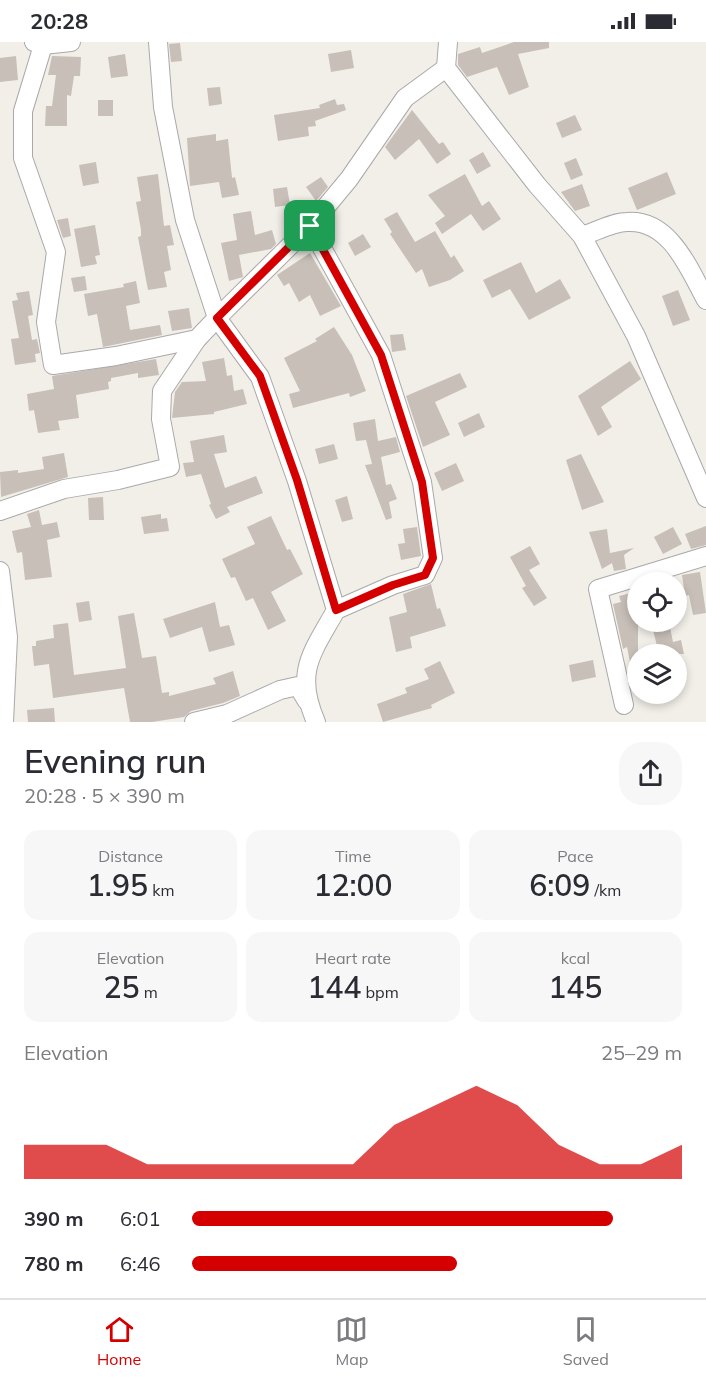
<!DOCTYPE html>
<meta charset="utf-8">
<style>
:root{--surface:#fff;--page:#f7f7f7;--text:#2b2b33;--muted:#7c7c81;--line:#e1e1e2;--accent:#d40000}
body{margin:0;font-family:Mulish,sans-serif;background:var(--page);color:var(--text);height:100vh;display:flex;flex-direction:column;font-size:22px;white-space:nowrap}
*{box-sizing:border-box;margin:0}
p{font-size:20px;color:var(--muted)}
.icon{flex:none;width:33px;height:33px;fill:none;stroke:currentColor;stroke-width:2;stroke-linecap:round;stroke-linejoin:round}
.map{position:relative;height:680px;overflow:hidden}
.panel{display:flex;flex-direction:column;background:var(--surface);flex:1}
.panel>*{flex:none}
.tools{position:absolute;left:627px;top:530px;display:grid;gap:12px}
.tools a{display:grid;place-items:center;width:60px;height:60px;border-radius:50%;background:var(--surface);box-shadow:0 3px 9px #0003;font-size:30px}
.pin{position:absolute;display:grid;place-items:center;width:51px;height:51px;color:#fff;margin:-26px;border-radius:12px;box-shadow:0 3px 9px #0006}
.round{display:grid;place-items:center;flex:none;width:63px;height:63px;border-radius:24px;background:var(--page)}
.head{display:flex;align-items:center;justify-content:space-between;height:102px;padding:0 24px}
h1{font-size:33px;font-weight:600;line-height:45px}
.stats{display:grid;grid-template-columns:repeat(3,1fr);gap:9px;height:102px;padding:6px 24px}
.stats div{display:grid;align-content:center;border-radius:15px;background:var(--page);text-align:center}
.stats b{font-size:30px;font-weight:600}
.stats small{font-size:16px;font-weight:400}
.stats p{font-size:16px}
.chart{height:168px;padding:12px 24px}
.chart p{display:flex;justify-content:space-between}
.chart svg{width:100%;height:108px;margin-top:6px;fill:var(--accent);opacity:.7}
ul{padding:0 24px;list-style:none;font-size:20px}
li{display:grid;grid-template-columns:96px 72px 1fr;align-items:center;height:45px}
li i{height:15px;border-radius:8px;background:var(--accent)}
.status{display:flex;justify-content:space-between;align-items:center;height:42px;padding:0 30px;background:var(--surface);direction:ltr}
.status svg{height:16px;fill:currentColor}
.tab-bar{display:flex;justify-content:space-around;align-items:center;height:84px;border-top:2px solid var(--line);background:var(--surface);font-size:16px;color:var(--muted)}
.tab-bar a{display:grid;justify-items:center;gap:3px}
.tab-bar .current{color:var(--accent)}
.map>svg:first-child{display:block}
.building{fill:#c7bfb8}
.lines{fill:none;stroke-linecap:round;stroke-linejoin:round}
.minor-casing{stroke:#a9a9a9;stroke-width:20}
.minor{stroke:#fff;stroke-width:18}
.route-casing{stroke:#fff;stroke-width:12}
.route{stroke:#d40000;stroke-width:8}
</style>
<div class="status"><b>20:28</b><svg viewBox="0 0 49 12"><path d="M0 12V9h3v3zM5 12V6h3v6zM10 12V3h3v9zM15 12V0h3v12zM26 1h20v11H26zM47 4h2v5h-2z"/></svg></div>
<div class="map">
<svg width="706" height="680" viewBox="0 0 706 680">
<rect width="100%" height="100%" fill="#f2efe9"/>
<g class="building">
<polygon points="514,0 549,0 549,6 518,12 529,45 509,53 497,25 467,35 458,23 458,12 480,5 482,11"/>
<polygon points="180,1 182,19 171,20 169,2"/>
<polygon points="351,8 354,26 331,30 328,12"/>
<polygon points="125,12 128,34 111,36 108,15"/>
<polygon points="16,14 18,38 0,40 0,16"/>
<polygon points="52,14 81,15 80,34 74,34 71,54 67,53 67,84 45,84 46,64 52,64 56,33 48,33"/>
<polygon points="220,45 222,62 209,64 207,46"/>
<polygon points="335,57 337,63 344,62 346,68 315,79 316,84 308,85 309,94 278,99 274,73 320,66 319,63"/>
<rect x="98" y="58" width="15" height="16"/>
<polygon points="412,68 439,102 443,100 451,112 437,122 419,97 395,118 385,105"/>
<polygon points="575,73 582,88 562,96 556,81"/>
<polygon points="216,92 216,99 228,97 232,136 235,135 239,153 222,156 219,140 190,144 187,96"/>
<polygon points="483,110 491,124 477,132 469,118"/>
<polygon points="576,116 583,133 571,138 564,121"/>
<polygon points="96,120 99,141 83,144 79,123"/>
<polygon points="667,130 676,152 637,168 628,146"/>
<polygon points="158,132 164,184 170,183 174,203 167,204 171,228 164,230 167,245 148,248 138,195 141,194 141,188 136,160 141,159 137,135"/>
<polygon points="465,132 482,164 489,159 501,177 483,189 471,172 442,192 435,181 445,174 428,153"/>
<polygon points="321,135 328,145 316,159 306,145"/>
<polygon points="582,142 590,164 575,169 561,150"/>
<polygon points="287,145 290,163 275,165 273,147"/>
<polygon points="251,169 255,193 272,188 276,202 271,207 239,213 243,235 229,239 221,201 237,198 233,172"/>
<polygon points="397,170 415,200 435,189 451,216 454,213 464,229 450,238 429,245 422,227 416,231 390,192 392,190 384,177"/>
<polygon points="68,176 71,194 63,196 57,178"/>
<polygon points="95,183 100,213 95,214 97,222 81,225 74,187"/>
<polygon points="363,192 371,205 355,214 348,201"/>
<polygon points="310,211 341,264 320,274 310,253 299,260 289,241 284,244 277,233"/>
<polygon points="521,220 536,251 560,237 571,256 529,278 510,247 492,256 483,238"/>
<polygon points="85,234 87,248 74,250 71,236"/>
<polygon points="136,239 140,261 126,264 130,288 160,283 162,293 103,305 97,272 88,274 84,252 124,245 123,242"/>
<polygon points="678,248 690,278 673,284 662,254"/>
<polygon points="29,249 33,273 28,274 32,298 37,297 40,311 35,312 36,320 15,323 11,297 19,296 12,259 18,258 16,251"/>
<polygon points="189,266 192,286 172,289 168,269"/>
<polygon points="334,285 352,313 366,349 350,355 349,351 293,366 289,352 300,349 284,316 317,299 315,297"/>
<polygon points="403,292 406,308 392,310 390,293"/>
<polygon points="224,316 227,334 232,333 234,349 243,347 247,362 214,370 214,372 172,376 175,350 182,340 206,339 202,320"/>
<polygon points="156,317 159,333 138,336 138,331 111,336 111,339 108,340 109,347 76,353 79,376 58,379 60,388 38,391 34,368 29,369 27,352 54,347 52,334"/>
<polygon points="630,319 641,337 601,365 612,385 598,394 578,354"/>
<polygon points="460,331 467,345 435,360 450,393 423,405 406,354"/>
<polygon points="479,371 485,385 464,395 458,381"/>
<polygon points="375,377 378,399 396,395 400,410 381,415 386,443 391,442 397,457 389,460 392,476 386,478 365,423 372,422 366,398 356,399 353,381"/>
<polygon points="224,393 227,410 214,412 225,446 256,434 263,451 227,465 230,470 216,477 209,463 211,462 201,432 186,435 183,421 194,420 190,399"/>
<polygon points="334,402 338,417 319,422 315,407"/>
<polygon points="64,411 68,435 1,455 0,430 18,428 18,431 44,427 42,415"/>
<polygon points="581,412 604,460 582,468 566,418"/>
<polygon points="456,421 464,439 442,449 434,431"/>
<polygon points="347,454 353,477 342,480 335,458"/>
<polygon points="103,455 104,478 89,478 88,456"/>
<polygon points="39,468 42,483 57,480 60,495 47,498 52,535 25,538 22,510 17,511 12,489 31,485 27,472"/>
<polygon points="161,472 161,477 167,476 169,489 144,492 141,475"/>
<polygon points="271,474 287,508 290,507 303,532 271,550 286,579 268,588 253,556 246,559 235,535 231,536 222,517 255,502 247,485"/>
<polygon points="706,484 706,503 691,507 685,492"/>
<polygon points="417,485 421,514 401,518 398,502 405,501 403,487"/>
<polygon points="673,485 682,502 663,512 654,495"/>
<polygon points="607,487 610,511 634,506 624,513 626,527 614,529 612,521 602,527 589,490"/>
<polygon points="530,504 540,522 529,528 547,556 534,564 522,546 526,544 510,515"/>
<polygon points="700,530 706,571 693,573 689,553 685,554 682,533"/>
<polygon points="431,542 437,567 440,566 446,584 410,595 412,606 396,610 389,575 407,570 403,552"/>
<polygon points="635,550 638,560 638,629 632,630 627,605 623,607 613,562 621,560 619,554"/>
<polygon points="89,559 92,578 79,580 76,561"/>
<polygon points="215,560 220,585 229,583 235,603 209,610 202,585 170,596 163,577"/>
<polygon points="134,571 142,616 156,614 162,651 169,650 169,654 216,642 213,636 233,629 240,654 223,661 191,669 184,675 152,680 130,680 124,646 53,656 49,622 34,624 32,604 36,604 36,599 54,596 53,583 68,581 74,633 126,626 118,574"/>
<polygon points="669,580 673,600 681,598 684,612 643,612 642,607 657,604 652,584"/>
<polygon points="593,618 596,635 572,640 569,623"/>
<polygon points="440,619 455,651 431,663 432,666 383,680 377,662 407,651 405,646 429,637 424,627"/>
<polygon points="54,666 55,680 28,680 27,668"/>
</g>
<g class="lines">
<defs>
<g id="minor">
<polyline points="34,0 43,3 71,0"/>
<polyline points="44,0 23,69 23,116 56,210 46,280 53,323 116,314 197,297 217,276 185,178 163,65 158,0"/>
<polyline points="448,0 446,26 537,143 582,194 636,294 706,456"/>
<polyline points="310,184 381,313 422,440 433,516 425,533 393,543 336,568"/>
<path d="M582 194C595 190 613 180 627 180 670 177 689 227 706 258"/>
<polyline points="0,469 64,447 118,438 170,425 161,377 162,349 197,297"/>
<polyline points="0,529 8,595 4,680"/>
<polyline points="624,663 598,547 706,514"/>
<polyline points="194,680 227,672 280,648 298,644 307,659"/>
<path d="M316 680C294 630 312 611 336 568L297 439 260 335 217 276 310 184 349 137 405 56 446 26"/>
</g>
</defs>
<use href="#minor" class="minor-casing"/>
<use href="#minor" class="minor"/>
</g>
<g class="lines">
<defs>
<polygon id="route" points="310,184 381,313 422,440 433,516 425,533 393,543 336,568 297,438 260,334 217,276"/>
</defs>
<use href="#route" class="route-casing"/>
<use href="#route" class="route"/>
</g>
</svg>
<div class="tools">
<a><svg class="icon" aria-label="locate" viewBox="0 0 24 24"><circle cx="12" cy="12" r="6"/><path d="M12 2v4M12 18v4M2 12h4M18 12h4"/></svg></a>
<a><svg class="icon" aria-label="layers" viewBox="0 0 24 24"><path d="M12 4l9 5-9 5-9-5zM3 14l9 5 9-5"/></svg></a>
</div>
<div class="pin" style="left:310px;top:184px;background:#1e9e55"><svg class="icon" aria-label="arrive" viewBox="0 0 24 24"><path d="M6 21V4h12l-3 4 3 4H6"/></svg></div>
</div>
<section class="panel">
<div class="head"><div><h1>Evening run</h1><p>20:28 · 5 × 390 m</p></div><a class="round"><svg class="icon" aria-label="share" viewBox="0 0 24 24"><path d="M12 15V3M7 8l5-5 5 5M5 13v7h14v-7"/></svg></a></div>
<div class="stats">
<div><p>Distance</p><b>1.95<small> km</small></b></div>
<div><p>Time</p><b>12:00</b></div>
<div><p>Pace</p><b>6:09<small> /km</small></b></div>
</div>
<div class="stats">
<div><p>Elevation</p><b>25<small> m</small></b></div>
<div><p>Heart rate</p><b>144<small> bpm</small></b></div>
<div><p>kcal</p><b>145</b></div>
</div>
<div class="chart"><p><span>Elevation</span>25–29 m</p>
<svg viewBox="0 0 160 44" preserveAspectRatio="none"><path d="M0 44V30L10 30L20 30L30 38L40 38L50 38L60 38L70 38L80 38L90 22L100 14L110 6L120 14L130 30L140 38L150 38L160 30V44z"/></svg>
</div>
<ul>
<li><b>390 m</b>6:01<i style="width:86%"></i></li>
<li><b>780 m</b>6:46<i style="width:54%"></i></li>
</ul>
</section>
<nav class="tab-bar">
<a class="current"><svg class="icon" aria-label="home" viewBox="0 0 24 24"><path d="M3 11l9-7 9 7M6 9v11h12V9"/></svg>Home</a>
<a><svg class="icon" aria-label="map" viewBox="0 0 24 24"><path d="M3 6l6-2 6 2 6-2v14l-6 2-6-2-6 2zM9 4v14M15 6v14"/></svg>Map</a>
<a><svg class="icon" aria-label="saved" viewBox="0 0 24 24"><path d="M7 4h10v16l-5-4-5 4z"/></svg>Saved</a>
</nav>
